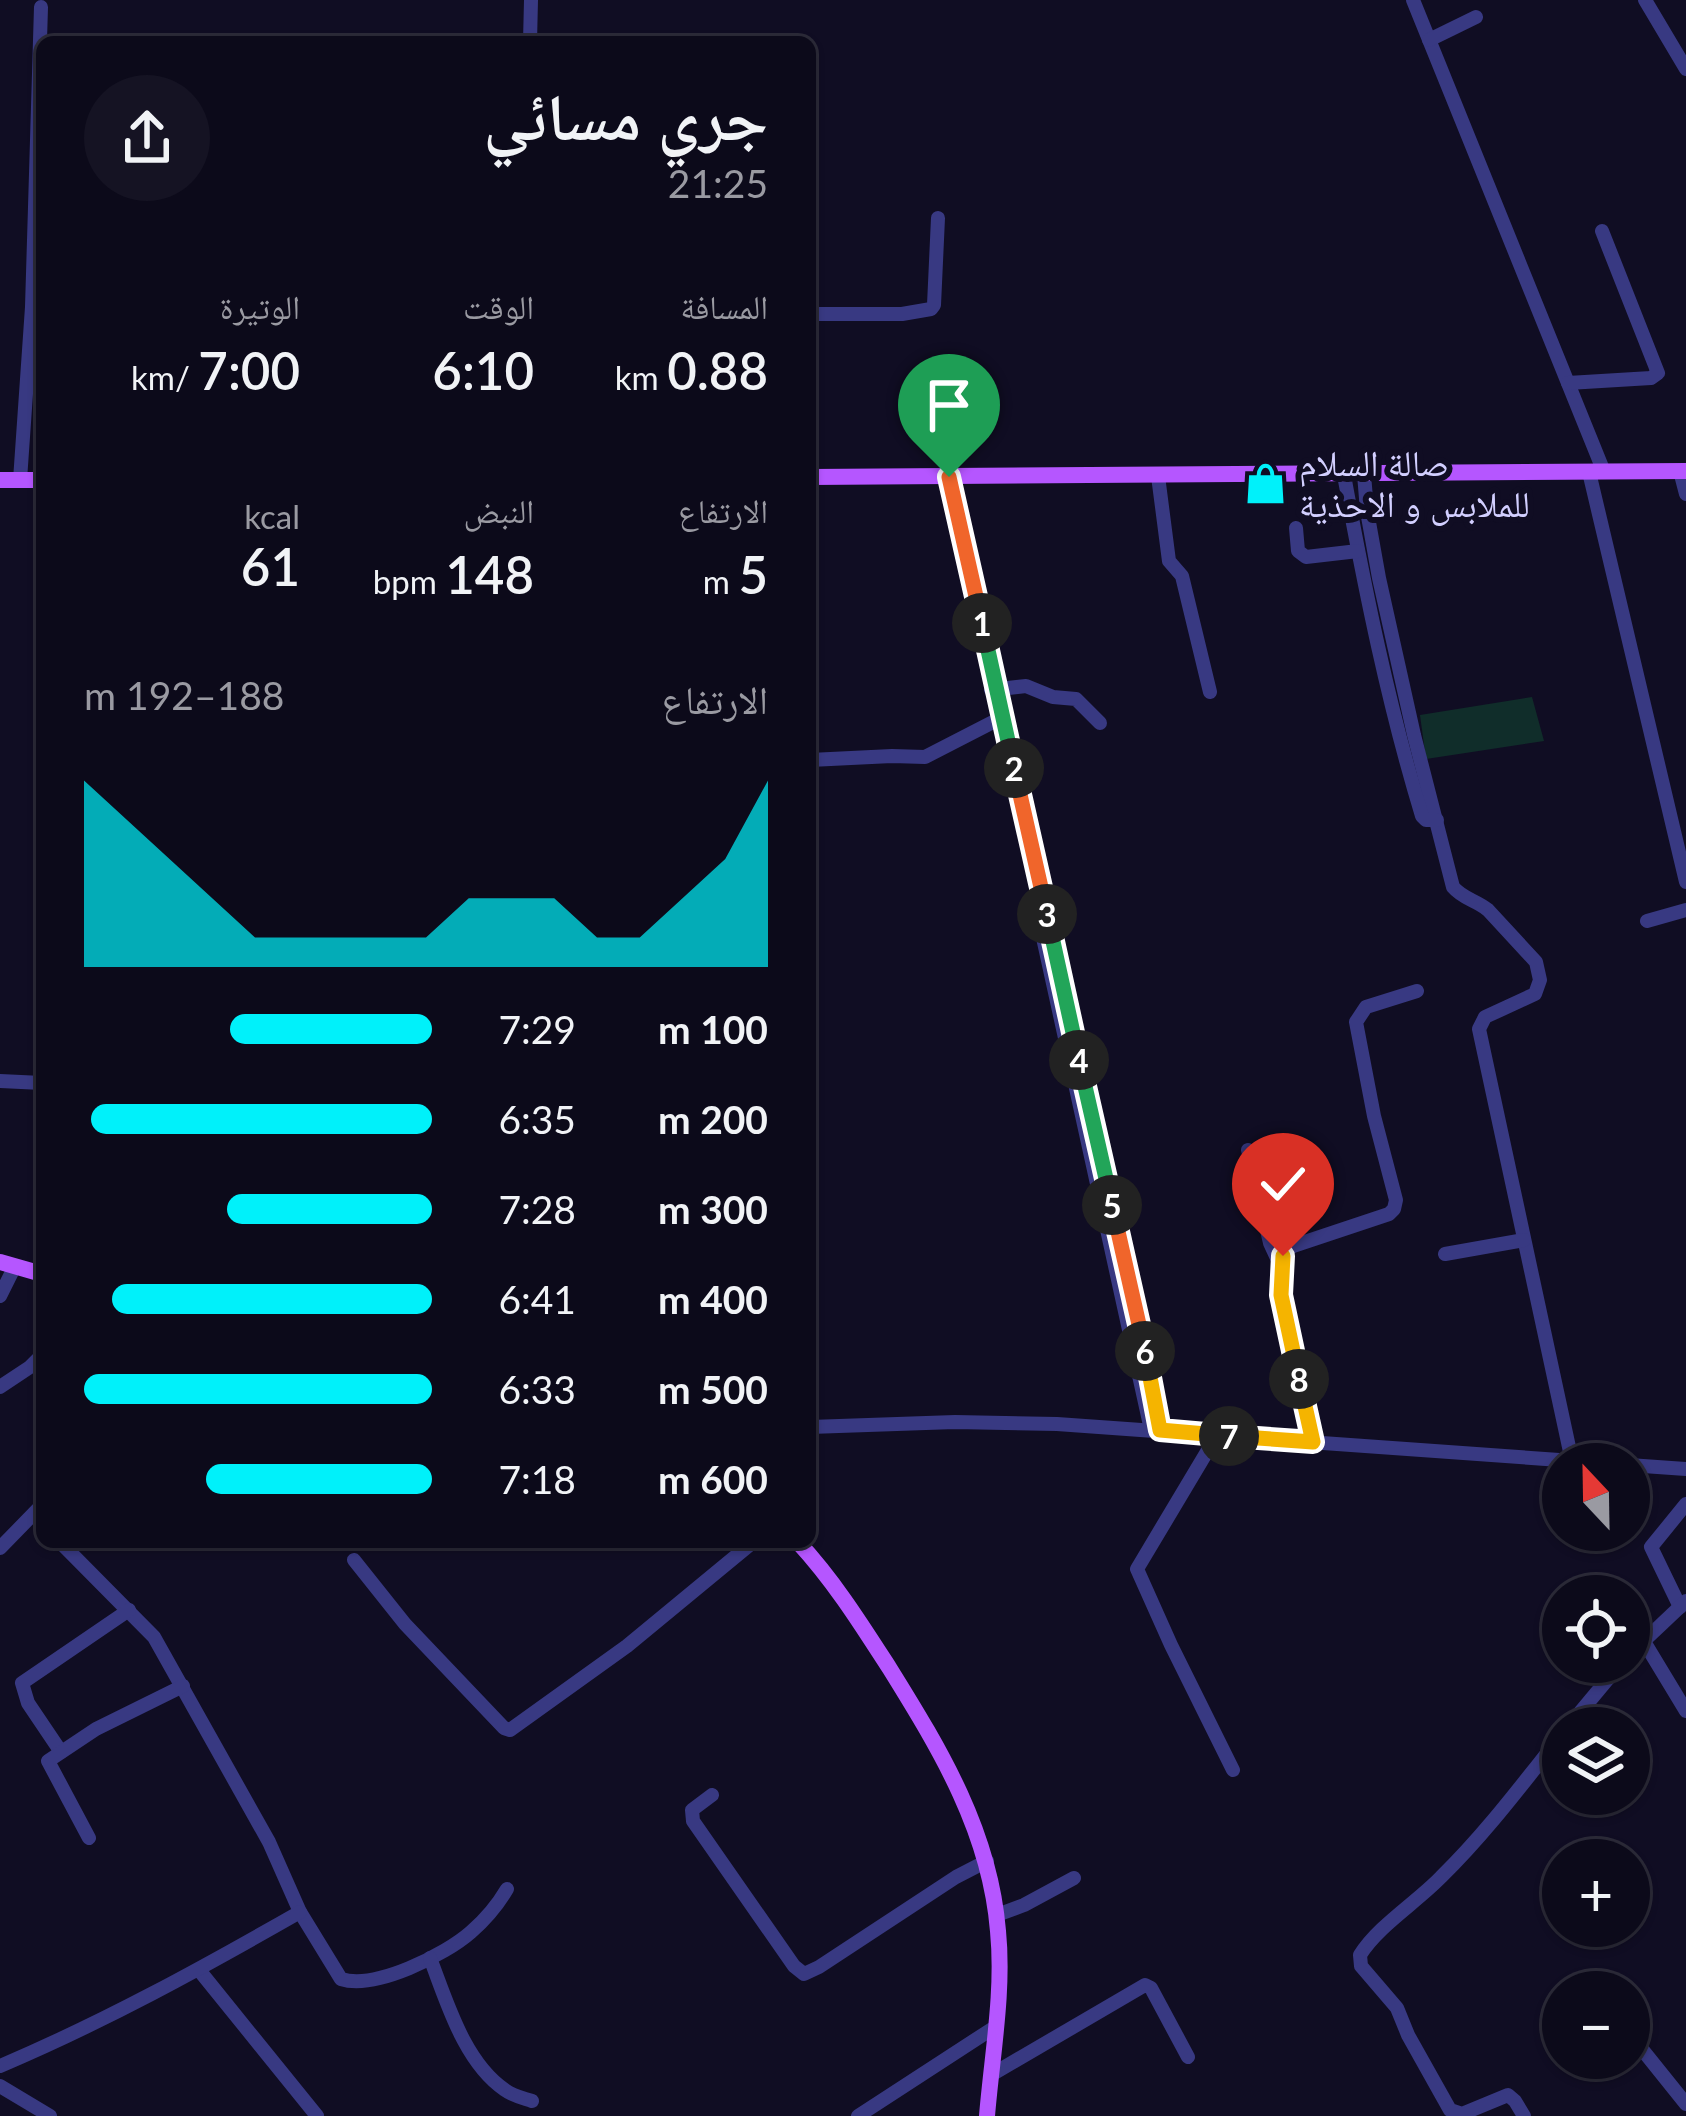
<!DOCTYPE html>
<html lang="ar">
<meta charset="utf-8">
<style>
:root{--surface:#0c0a1a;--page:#151323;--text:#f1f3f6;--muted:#9a9aa2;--line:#2c2b39;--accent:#00f1fa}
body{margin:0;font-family:Lato,"Noto Naskh Arabic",sans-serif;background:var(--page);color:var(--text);direction:rtl;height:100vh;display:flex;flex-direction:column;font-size:45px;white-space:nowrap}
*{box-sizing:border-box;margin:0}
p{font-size:39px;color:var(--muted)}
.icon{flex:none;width:66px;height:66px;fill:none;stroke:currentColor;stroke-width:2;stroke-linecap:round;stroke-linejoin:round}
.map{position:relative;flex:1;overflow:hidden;direction:ltr}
.panel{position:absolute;left:36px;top:36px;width:780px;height:1512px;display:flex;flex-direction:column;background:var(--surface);border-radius:18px;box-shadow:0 3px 9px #0004,0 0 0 3px var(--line);direction:rtl}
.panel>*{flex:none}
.needle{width:78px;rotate:338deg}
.fabs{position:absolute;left:1542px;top:1443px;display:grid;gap:24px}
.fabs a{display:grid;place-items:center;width:108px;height:108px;border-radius:50%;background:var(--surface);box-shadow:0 3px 9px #0004,0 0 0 3px var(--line);font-size:60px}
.pin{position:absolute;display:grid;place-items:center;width:102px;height:102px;color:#fff;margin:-123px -51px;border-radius:50% 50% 50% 0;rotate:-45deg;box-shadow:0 0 12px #0007}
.pin .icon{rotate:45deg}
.km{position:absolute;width:60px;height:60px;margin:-30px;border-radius:50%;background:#222;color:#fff;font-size:33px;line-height:60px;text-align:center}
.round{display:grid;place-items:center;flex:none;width:126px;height:126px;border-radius:63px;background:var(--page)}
.head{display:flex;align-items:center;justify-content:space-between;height:204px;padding:0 48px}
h1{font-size:66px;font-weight:600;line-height:90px}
.figures{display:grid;grid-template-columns:repeat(3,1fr);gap:18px;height:204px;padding:12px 48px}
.figures div{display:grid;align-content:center}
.figures b{font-size:51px;font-weight:600}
.figures small{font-size:33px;font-weight:400}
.figures p{font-size:33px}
.chart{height:336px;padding:24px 48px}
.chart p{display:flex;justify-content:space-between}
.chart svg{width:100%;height:216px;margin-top:12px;fill:var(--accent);opacity:.7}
ul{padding:0 48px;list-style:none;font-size:39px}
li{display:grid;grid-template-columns:192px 144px 1fr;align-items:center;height:90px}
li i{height:30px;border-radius:15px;background:var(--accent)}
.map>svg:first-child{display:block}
.green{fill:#102d2a}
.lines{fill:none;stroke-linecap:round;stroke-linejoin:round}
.minor{stroke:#383982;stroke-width:14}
.major{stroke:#b556ff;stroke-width:16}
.split-1-casing{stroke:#fff;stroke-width:24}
.split-2-casing{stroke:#fff;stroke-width:24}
.split-3-casing{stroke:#fff;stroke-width:24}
.split-4-casing{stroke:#fff;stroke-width:24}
.split-5-casing{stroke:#fff;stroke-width:24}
.split-6-casing{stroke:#fff;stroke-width:24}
.split-7-casing{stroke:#fff;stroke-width:24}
.split-8-casing{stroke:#fff;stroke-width:24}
.split-9-casing{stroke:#fff;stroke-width:24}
.split-1{stroke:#f0652b;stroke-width:15}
.split-2{stroke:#22a559;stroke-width:15}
.split-3{stroke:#f0652b;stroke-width:15}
.split-4{stroke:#22a559;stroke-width:15}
.split-5{stroke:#22a559;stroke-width:15}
.split-6{stroke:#f0652b;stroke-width:15}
.split-7{stroke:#f5b400;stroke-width:15}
.split-8{stroke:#f5b400;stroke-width:15}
.split-9{stroke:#f5b400;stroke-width:15}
.labels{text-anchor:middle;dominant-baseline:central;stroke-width:12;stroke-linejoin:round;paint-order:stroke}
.poi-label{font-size:36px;fill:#d2cfff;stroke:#100d23;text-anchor:start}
</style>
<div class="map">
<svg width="1686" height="2116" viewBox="0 0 1686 2116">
<rect width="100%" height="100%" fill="#100d23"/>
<polygon class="green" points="1532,697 1544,741 1426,759 1420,715"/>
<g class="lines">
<g class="minor">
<polyline points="1413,0 1604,472"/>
<polyline points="1645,0 1686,69"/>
<polyline points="1429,40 1476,17"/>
<polyline points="530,42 531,0"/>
<polyline points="810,314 902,314 931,309 934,305 938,218"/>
<polyline points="1568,383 1651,378 1658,373 1602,231"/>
<polyline points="1680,471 1686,494"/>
<polyline points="1589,472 1686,882"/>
<path d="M1364 474 1367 511 1379 578 1414 735 1453 887C1463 899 1476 900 1488 910L1536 962 1540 980 1535 994 1485 1017 1479 1029 1572 1461"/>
<path d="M1344 475C1365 590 1388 704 1422 816L1426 820H1437"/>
<polyline points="1158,476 1169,561 1182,576 1210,692"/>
<polyline points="949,477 1160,1430"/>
<polyline points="20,480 32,307 41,7"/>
<polyline points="1296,528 1298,551 1306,557 1358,551"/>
<polyline points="991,690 1026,686 1053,697 1076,699 1100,723"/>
<polyline points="810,760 892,756 925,757 995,721"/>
<polyline points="1038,915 1151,1430"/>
<polyline points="1647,921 1686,910"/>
<polyline points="0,1081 42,1083"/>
<polyline points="1248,1150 1270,1243 1282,1269 1282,1302 1313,1442"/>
<polyline points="1445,1254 1524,1240"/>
<polyline points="1280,1264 1285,1252 1293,1246 1389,1214 1394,1209 1396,1200 1374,1116 1356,1022 1366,1007 1417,991"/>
<polyline points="0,1296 15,1266"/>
<polyline points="0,1387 30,1367 42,1355"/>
<polyline points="810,1427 955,1422 1057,1424 1616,1464"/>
<polyline points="1217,1435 1137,1569 1171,1645 1233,1770"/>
<polyline points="1629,1465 1686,1469"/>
<path d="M60 1542 154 1637 269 1842 300 1912 341 1979C375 1990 445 1955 471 1932 486 1919 497 1906 507 1889"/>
<polyline points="0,1548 42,1505"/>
<polyline points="354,1560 405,1624 504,1728 510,1730 627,1646 753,1542"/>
<polyline points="1680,1607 1651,1547 1686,1504"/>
<polyline points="1643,1640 1686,1711"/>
<polyline points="1629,1655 1686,1601"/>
<polyline points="1567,1728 1622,1662"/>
<polyline points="61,1752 28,1703 22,1683 129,1610"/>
<polyline points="712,1795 692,1810 693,1821 794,1966 804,1974 819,1967 956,1877 987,1861"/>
<polyline points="89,1838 48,1761 96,1729 183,1686"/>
<polyline points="997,1915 1024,1905 1074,1878"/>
<path d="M430 1958C447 2002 464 2062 505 2090 513 2096 523 2098 532 2101"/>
<polyline points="199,1970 317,2116"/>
<polyline points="1629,2033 1686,2104"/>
<path d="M0 2066C104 2022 202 1968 300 1912"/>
<polyline points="991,2075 1145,1985 1151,1988 1188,2057"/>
<polyline points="0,2086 50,2116"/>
<polyline points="858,2116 995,2027"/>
<path d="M1524 2116 1515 2101 1508 2095 1462 2114 1450 2110 1408 2035 1397 2008 1361 1966 1360 1955C1378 1926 1417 1902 1441 1877 1486 1833 1524 1782 1563 1733"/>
</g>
<g class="major">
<polyline points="810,477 1686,471"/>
<polyline points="0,480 42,480"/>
<polyline points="0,1262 42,1274"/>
<path d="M798 1542C834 1581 861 1624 890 1669 941 1751 990 1832 998 1931 1004 1992 992 2055 987 2116"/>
</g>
</g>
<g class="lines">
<defs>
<polyline id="split-1" points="949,477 982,623"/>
<polyline id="split-2" points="982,623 1014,768"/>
<polyline id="split-3" points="1014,768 1047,914"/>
<polyline id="split-4" points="1047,914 1079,1060"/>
<polyline id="split-5" points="1079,1060 1112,1205"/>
<polyline id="split-6" points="1112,1205 1145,1351"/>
<polyline id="split-7" points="1145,1351 1160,1430 1229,1436"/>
<polyline id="split-8" points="1229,1436 1313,1442 1299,1379"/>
<polyline id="split-9" points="1283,1256 1281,1295 1299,1379"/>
</defs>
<use href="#split-1" class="split-1-casing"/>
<use href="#split-2" class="split-2-casing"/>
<use href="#split-3" class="split-3-casing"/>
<use href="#split-4" class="split-4-casing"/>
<use href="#split-5" class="split-5-casing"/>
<use href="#split-6" class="split-6-casing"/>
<use href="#split-7" class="split-7-casing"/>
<use href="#split-8" class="split-8-casing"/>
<use href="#split-9" class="split-9-casing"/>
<use href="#split-1" class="split-1"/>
<use href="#split-2" class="split-2"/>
<use href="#split-3" class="split-3"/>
<use href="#split-4" class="split-4"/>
<use href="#split-5" class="split-5"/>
<use href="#split-6" class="split-6"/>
<use href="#split-7" class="split-7"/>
<use href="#split-8" class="split-8"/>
<use href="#split-9" class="split-9"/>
</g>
<defs>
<symbol id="shop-bare" viewBox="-9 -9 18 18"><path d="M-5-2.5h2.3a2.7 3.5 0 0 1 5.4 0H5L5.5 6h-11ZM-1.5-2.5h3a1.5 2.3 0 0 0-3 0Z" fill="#00f1fa" stroke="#100d23" stroke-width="2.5" paint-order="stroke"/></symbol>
</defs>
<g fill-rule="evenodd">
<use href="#shop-bare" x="1236" y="454" width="59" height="59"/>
</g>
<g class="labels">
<g class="poi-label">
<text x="1299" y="462">صالة السلام<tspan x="1299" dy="41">للملابس و الاحذية</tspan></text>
</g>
</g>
</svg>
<div class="fabs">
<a><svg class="needle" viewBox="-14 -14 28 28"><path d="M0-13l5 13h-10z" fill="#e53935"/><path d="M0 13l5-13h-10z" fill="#9a9aa2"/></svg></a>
<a><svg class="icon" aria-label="locate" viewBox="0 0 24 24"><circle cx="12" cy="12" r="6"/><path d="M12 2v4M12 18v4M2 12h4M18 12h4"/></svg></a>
<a><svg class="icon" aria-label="layers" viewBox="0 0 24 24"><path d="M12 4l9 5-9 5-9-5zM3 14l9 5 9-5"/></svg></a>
<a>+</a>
<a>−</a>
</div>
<div class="pin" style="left:949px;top:477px;background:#1e9e55"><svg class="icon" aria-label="arrive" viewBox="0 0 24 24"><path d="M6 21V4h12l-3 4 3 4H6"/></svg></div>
<div class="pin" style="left:1283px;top:1256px;background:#d93025"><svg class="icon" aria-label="check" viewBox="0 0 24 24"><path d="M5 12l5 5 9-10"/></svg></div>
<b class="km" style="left:982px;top:623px">1</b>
<b class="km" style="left:1014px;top:768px">2</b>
<b class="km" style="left:1047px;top:914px">3</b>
<b class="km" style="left:1079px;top:1060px">4</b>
<b class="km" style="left:1112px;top:1205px">5</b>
<b class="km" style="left:1145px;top:1351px">6</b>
<b class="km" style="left:1229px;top:1436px">7</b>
<b class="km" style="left:1299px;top:1379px">8</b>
<section class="panel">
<div class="head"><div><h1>جري مسائي</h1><p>21:25</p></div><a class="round"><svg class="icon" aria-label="share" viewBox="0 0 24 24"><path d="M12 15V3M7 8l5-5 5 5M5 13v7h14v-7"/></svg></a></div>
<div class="figures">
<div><p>المسافة</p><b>0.88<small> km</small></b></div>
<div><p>الوقت</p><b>6:10</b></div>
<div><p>الوتيرة</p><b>7:00<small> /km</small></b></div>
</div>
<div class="figures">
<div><p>الارتفاع</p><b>5<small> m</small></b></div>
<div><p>النبض</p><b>148<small> bpm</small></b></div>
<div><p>kcal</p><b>61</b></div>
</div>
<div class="chart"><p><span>الارتفاع</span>188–192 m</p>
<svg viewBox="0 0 160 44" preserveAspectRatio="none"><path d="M0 44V6L10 14L20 22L30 30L40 38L50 38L60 38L70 38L80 38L90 30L100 30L110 30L120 38L130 38L140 30L150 22L160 6V44z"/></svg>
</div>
<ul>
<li><b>100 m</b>7:29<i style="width:58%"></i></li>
<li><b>200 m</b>6:35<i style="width:98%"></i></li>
<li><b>300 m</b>7:28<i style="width:59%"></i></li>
<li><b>400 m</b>6:41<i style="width:92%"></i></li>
<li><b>500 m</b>6:33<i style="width:100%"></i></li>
<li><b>600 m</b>7:18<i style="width:65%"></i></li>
</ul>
</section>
</div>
